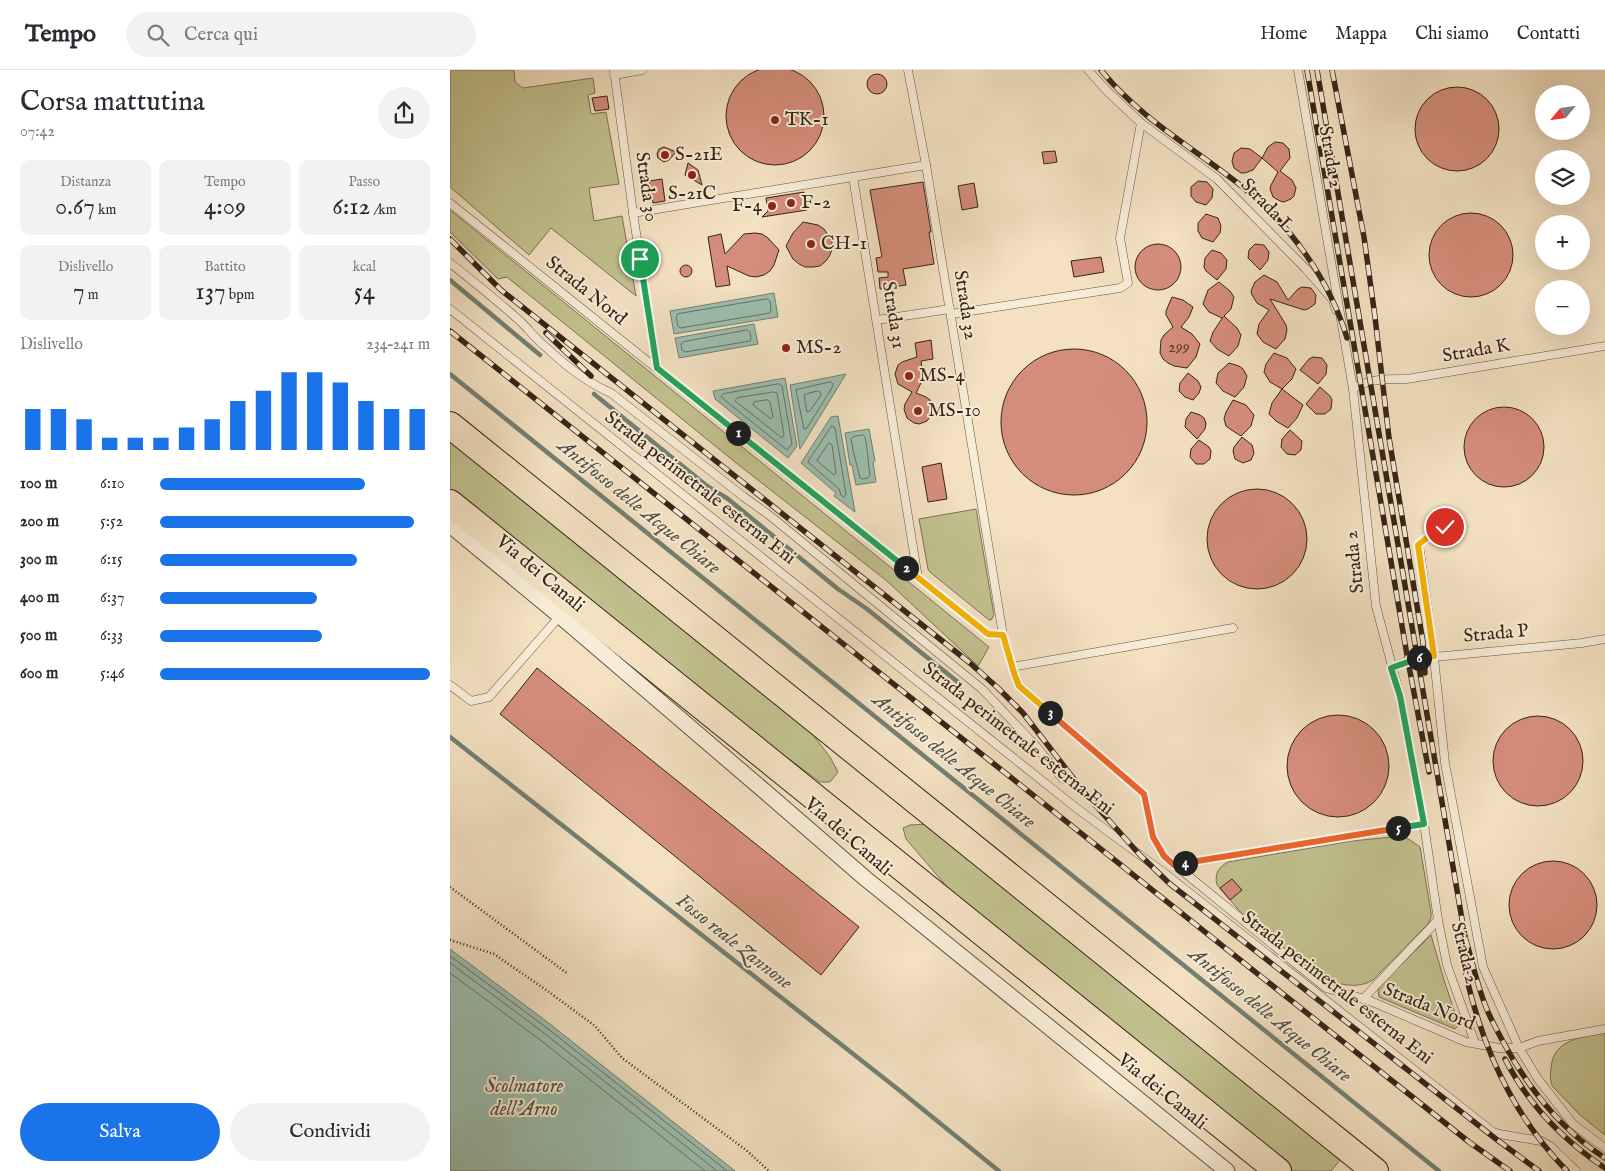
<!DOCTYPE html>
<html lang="it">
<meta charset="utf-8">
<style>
:root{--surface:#fff;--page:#f2f2f3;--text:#2b2b33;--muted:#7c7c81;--line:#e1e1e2;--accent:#1a73e8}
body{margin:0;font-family:"IM FELL English",serif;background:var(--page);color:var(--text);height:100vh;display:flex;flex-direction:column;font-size:19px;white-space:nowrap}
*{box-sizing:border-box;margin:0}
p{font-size:16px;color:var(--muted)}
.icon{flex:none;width:28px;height:28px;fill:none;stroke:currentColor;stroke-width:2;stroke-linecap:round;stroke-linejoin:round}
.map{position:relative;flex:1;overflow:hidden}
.panel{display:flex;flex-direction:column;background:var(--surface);width:450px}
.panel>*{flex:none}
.needle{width:32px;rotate:241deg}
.fabs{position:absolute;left:1085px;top:15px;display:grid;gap:10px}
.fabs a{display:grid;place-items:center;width:55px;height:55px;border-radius:50%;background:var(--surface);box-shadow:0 5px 20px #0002;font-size:25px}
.pin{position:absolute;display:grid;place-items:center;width:42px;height:42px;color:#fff;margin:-21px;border:2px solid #fff;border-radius:50%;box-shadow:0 1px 5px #0007}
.km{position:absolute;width:25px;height:25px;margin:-12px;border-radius:50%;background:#222;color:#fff;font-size:14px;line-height:25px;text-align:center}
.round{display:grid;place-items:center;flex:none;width:52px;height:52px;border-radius:26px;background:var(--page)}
.overview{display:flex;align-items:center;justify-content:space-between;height:85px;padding:0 20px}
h1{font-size:28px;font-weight:600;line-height:38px}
.figures{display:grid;grid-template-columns:repeat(3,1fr);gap:8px;height:85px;padding:5px 20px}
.figures div{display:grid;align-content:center;border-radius:10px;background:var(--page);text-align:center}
.figures b{font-size:25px;font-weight:600}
.figures small{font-size:14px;font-weight:400}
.figures p{font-size:14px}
.chart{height:140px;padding:10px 20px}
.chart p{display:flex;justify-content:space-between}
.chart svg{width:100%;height:90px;margin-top:5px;stroke:var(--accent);stroke-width:6}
.cta{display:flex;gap:10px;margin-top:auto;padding:10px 20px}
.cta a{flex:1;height:58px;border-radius:30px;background:var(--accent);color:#fff;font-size:20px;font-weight:600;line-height:58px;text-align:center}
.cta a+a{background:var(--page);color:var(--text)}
ul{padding:0 20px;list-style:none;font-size:16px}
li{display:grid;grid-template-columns:80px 60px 1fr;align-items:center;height:38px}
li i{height:12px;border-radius:6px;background:var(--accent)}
header{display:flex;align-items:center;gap:30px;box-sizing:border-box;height:70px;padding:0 25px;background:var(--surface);border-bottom:1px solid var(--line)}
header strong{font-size:24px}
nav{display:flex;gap:28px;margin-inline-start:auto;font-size:18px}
.search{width:350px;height:45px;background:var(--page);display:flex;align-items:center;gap:12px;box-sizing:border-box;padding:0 18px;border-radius:28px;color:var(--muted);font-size:19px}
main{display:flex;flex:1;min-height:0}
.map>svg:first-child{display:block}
.green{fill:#c2c18f;stroke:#7c7253}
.water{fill:#9cbeaf;stroke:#738072}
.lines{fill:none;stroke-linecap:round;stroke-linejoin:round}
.shore{stroke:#687163;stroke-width:1}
.stream{stroke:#738072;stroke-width:4.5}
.building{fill:#d58d7b;stroke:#352417}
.service-casing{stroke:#645342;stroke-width:9}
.minor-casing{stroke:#645342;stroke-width:17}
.trunk-casing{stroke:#352417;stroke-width:28}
.path{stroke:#352417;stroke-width:2.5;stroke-dasharray:1 2.5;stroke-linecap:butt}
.service{stroke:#f7ecd7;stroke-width:8}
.minor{stroke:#f7ecd7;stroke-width:15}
.trunk{stroke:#f3e1c2;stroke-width:26}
.rail-casing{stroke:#352417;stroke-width:5.5}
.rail{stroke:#f7ecd7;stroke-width:4;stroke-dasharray:11;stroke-linecap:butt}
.split-1-casing{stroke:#fff;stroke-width:10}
.split-2-casing{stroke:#fff;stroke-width:10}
.split-3-casing{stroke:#fff;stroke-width:10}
.split-4-casing{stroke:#fff;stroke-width:10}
.split-5-casing{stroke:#fff;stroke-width:10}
.split-6-casing{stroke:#fff;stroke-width:10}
.split-7-casing{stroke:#fff;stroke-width:10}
.split-1{stroke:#22a559;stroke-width:6}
.split-2{stroke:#22a559;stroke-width:6}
.split-3{stroke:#f5b400;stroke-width:6}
.split-4{stroke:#f0652b;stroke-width:6}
.split-5{stroke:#f0652b;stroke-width:6}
.split-6{stroke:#22a559;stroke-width:6}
.split-7{stroke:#f5b400;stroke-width:6}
.poi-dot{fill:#8f2418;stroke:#f7ecd7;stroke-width:2}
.labels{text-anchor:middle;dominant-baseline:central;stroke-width:4;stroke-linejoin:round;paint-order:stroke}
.number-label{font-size:16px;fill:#5d3e30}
.poi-label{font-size:19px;fill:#352417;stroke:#f7ecd7;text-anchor:start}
.street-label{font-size:19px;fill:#352417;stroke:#f7ecd7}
.water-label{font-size:20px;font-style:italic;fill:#545245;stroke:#f7ecd7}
</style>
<header>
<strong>Tempo</strong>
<div class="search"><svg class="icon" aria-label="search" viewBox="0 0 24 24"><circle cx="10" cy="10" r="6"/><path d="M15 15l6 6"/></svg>Cerca qui</div>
<nav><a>Home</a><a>Mappa</a><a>Chi siamo</a><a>Contatti</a></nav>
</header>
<main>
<section class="panel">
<div class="overview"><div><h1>Corsa mattutina</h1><p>07:42</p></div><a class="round"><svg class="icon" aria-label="share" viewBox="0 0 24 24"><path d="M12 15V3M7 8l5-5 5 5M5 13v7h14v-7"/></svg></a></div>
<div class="figures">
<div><p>Distanza</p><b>0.67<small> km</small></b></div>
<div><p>Tempo</p><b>4:09</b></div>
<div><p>Passo</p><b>6:12<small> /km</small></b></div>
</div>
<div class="figures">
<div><p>Dislivello</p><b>7<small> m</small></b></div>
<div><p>Battito</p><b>137<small> bpm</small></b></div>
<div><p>kcal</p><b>54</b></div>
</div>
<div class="chart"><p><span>Dislivello</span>234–241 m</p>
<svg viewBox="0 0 160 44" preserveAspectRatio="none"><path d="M5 44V24M15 44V24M25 44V29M35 44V38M45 44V38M55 44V38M65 44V33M75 44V29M85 44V20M95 44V15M105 44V6M115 44V6M125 44V11M135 44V20M145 44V24M155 44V24"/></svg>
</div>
<ul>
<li><b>100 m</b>6:10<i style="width:76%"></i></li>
<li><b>200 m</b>5:52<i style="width:94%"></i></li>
<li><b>300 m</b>6:15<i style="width:73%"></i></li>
<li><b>400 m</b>6:37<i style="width:58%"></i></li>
<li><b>500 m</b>6:33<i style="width:60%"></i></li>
<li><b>600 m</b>5:46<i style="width:100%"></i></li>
</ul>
<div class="cta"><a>Salva</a><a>Condividi</a></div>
</section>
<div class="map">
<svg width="1155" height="1101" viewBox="0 0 1155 1101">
<rect width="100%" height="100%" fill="#f3e1c2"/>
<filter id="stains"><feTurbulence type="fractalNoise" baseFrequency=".004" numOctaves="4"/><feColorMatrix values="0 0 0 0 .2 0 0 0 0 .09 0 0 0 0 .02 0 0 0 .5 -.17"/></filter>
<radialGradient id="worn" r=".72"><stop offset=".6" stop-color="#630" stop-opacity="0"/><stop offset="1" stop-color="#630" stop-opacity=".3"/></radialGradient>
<g class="green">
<polygon points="0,0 64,0 65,12 73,18 143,8 145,23 138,25 141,44 156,42 169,114 139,118 144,151 172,146 186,226 101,158 79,185 0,117"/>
<polygon points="0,140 539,577 528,596 437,511 285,392 57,207 48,209 0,162"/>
<polygon points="0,372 357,657 380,687 388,702 380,712 370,712 299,659 0,419"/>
<polygon points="526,439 544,545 541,550 539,550 480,502 478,499 469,449"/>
<polygon points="478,754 891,1089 881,1101 842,1101 498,818 456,769 453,758 460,755"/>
<path d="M952 766 960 770 970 777 981 842V848L978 854 923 910C905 921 883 913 865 904L794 846 767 815C764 803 769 797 778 792L902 771Z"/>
<polygon points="981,865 994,910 1009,955 1005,959 929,927 928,921 930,916"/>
<path d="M1155 963V1065L1130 1045 1103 1017C1100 1012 1100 1005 1101 998 1103 969 1132 967 1155 963Z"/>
</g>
<g class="water">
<polygon points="324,223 328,247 224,264 220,241"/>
<polygon points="304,254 308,274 229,288 225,268"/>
<polygon points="396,304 350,379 340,315"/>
<polygon points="335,308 347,376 338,388 265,329 263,321"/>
<polygon points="388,346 405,442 384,426 386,423 351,393 381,347"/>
<polygon points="419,359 425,391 423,392 426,412 406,415 402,395 400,395 395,363"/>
<polygon points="0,879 100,954 285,1101 0,1101"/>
</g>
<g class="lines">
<g class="shore">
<polygon points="317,229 320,231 321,241 320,243 230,258 228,256 226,247 228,244"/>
<polygon points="298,260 300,262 301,268 300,271 235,282 232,280 231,274 233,272"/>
<polygon points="381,312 383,314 383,316 357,358 354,359 346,320"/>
<polygon points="329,314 332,316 342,374 337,380 271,327 273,324"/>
<polygon points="368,321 370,322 371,325 360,341 357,342 354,325"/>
<polygon points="324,322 327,323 334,365 332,368 285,331 287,328"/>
<polygon points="318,330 320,332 323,347 321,349 303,335 304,332"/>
<polygon points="382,356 385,358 396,424 394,427 391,425 389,419 358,392"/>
<path d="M413 365 415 367C418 380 418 393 420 406L418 408 412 409 410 408C407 394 403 383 401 369L403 367Z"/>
<polygon points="379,373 382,375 386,403 384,405 367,391"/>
<polyline points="0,886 97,958 277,1101"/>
<polyline points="0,893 94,963 267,1101"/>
<polyline points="0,903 89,969 255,1101"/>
</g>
<g class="stream">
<polyline points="0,210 90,285"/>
<polyline points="0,304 989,1101"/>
<polyline points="144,324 257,416 278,429 388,519 417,539 509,613 510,625"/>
<polyline points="0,667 449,1020 549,1101"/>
</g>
</g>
<g class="building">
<circle cx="325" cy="46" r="49"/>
<circle cx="427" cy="14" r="10"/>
<circle cx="1007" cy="59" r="42"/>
<polygon points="157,26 159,39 145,41 142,28"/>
<polygon points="825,72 833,73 839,79 840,88 830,101 842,110 846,118 844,126 841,129 834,132 830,131 823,127 820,119 821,115 828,102 812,88 803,100 795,103 791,103 784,98 782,91 784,83 791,78 800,79 812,88 818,77"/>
<polygon points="214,77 226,82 219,90 214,92 208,88 207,84 209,79"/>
<polygon points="605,81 607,92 594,94 592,82"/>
<polygon points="238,93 248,100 252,115 235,105"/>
<polygon points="212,109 215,131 203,133 199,111"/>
<polygon points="748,111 757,112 763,119 762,128 756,135 746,132 741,126 741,117"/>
<polygon points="473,112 481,162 479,162 484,194 453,199 456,215 430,219 429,208 438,207 438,202 428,202 426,188 432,187 420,120"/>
<polygon points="524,113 528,137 512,140 508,116"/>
<polygon points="354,122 357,140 312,147 318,141 316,128"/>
<circle cx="1021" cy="185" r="42"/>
<polygon points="756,144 768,148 771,156 770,163 763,172 752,168 748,161 748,153"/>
<polygon points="353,152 368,155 374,159 382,171 382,179 380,185 376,191 370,196 363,197 355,197 349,194 343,189 336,176 343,163"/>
<polygon points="305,163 312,164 318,168 329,180 324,195 320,201 314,205 306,207 299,206 277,196 280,215 266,217 258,167 271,164 275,184 294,164"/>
<circle cx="708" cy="197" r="23"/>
<polygon points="805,174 814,175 819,182 818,190 810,200 798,188 799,180"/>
<polygon points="762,180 771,183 777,190 776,199 767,210 756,201 754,197 755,188"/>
<polygon points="651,187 654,202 624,207 621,191"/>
<circle cx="236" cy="201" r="6"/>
<polygon points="814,205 827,212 838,230 848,219 852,217 861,218 866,225 865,234 858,239 854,240 820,229 836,255 837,260 835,269 826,279 813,272 807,264 809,254 819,240 807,233 802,225 801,221 805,212"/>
<polygon points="769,212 780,221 784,227 781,239 774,246 787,258 791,265 788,276 779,286 767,279 760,271 763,262 773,247 772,248 759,242 753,234 758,220"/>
<polygon points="722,227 733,230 743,237 739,247 731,257 742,264 750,274 746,287 737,298 724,296 718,293 713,289 710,283 711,270 714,265 723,257 716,245 716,241"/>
<polygon points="481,270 483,289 471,291 473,309 466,323 476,327 480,330 483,339 482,343 477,351 469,354 464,353 457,348 454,339 455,334 462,322 448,314 445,304 448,295 452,292 467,287 465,273"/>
<circle cx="624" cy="352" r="73"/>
<polygon points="824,283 837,288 846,299 842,309 832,319 853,335 847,348 838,358 826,351 819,344 822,333 832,319 820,312 814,302 816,294"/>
<polygon points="863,287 872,288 877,295 876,304 868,314 850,300 859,289"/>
<polygon points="779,293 789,296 793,299 797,306 794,317 785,327 773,321 766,313 768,303"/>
<polygon points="738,303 748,311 751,317 749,323 743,330 735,327 729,321 730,313"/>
<polygon points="870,317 880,326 882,330 881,339 875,344 866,344 856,334"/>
<polygon points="783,330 796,335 804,345 801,356 791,366 780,359 776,356 774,349 776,342"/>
<circle cx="1054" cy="377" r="40"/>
<polygon points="741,342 750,345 754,348 756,353 755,359 747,369 735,357 736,349"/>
<polygon points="840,360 852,371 851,380 845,385 837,384 831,377 832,369"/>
<polygon points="792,367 802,375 804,383 801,390 793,393 785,389 783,381 784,377"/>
<polygon points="749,370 759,377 761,381 760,389 754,394 746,394 740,387 741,379"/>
<polygon points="491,393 497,429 478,432 472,397"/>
<circle cx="807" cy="469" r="50"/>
<polygon points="87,598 409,857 371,905 50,644"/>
<circle cx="888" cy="696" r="51"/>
<circle cx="1088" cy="691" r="45"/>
<circle cx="1103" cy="835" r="44"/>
<polygon points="782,809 792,820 780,830 770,818"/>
</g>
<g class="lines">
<defs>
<g id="service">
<polyline points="164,0 183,143 207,298"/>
<polyline points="458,0 476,95 553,565"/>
<polyline points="848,0 903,319 926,536 950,626 974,754 988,850 997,895 1025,973"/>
<polyline points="164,5 192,0"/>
<polyline points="691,53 767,109 855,198 883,230 886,240"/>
<polyline points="403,107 468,508"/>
<polyline points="0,133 538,564 553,565 564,603 569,616 694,724 703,767 714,786 876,918 918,930 1016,972 1049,978 1069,978 1088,971 1155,959"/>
<polyline points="183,143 476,95"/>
<path d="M0 193C24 212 48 231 71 252 80 261 88 271 98 279 116 296 138 313 161 323L294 427 319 445 532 619 585 675 613 709"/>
<polyline points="0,239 625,737 713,802 1043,1062 1049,1064 1091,1071 1100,1076 1126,1101"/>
<polyline points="501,244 670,218 678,213 670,168 691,53 658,22 638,0"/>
<polyline points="427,250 500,239"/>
<path d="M903 319C919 308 939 309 957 309L1155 276"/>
<polyline points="995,457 978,467 969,475 983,578 995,693 1033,897 1069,978 1088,1009 1123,1054 1155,1078"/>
<polyline points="562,597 783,558"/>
<polyline points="941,598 958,591 974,588 1132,573 1155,569"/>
<polyline points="0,615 21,631 39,627 110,546"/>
<polyline points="724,795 974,754"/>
<polyline points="913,929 988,850"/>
</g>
<polyline id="minor" points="0,455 110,546 319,725 416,809 777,1101"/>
<g id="trunk">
<polyline points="0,355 925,1101"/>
<polyline points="0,433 828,1101"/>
</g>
</defs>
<use href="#service" class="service-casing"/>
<use href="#minor" class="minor-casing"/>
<use href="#trunk" class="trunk-casing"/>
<g class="path">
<polyline points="0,817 118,904"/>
<polyline points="0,870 44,884 99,922 145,956 172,988 296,1080 319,1101"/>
</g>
<use href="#service" class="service"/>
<use href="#minor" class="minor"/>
<use href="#trunk" class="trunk"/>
<defs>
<g id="rail">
<path d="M651 0C690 49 747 80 795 119 841 156 880 211 897 268"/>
<polyline points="857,0 958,591 979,702"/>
<path d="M867 0 1015 867C1022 890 1027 915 1036 937 1040 948 1046 958 1051 968 1076 1015 1110 1059 1155 1088"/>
<polyline points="882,0 914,167 925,247 939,368 973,572 975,603"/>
<polyline points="0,169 51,220 520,593 548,618 573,643 637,726 690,785 720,814 1046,1069 1089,1101"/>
<polyline points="0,261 1019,1072 1060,1101"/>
<polyline points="96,263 141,306"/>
<path d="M1007 860C1022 951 1051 1033 1117 1101"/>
<path d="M1055 989C1078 1034 1113 1070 1155 1098"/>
</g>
</defs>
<use href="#rail" class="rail-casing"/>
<use href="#rail" class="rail"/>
</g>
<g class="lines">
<defs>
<polyline id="split-1" points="190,189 207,298 288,363"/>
<polyline id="split-2" points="288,363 456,498"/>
<polyline id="split-3" points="456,498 538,564 553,565 564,603 569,616 600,643"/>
<polyline id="split-4" points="600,643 694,724 703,767 714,786 724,795 735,793"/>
<polyline id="split-5" points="735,793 948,758"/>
<polyline id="split-6" points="948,758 974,754 950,626 941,598 969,588"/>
<polyline id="split-7" points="969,588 984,586 968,475 978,467 995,457"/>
</defs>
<use href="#split-1" class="split-1-casing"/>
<use href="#split-2" class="split-2-casing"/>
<use href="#split-3" class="split-3-casing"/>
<use href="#split-4" class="split-4-casing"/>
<use href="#split-5" class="split-5-casing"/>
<use href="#split-6" class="split-6-casing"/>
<use href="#split-7" class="split-7-casing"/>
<use href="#split-1" class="split-1"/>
<use href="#split-2" class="split-2"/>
<use href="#split-3" class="split-3"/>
<use href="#split-4" class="split-4"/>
<use href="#split-5" class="split-5"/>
<use href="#split-6" class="split-6"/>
<use href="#split-7" class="split-7"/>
</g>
<g class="poi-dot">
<circle cx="325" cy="50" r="5"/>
<circle cx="215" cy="85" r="5"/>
<circle cx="242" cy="105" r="5"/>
<circle cx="341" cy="133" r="5"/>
<circle cx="322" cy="136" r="5"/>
<circle cx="361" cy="174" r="5"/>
<circle cx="336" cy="278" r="5"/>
<circle cx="459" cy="306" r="5"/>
<circle cx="468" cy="341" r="5"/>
</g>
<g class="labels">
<g class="number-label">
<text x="729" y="278">299</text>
</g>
<g class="poi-label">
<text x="335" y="50">TK-1</text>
<text x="225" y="85">S-21E</text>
<text x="242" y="124" text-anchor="middle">S-21C</text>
<text x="351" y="133">F-2</text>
<text x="312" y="136" text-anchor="end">F-4</text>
<text x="371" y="174">CH-1</text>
<text x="346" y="278">MS-2</text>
<text x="469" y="306">MS-4</text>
<text x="478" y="341">MS-10</text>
</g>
<g class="street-label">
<text transform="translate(880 87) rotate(80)">Strada 2</text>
<text transform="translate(196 117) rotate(82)">Strada 30</text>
<text transform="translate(817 136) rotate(46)">Strada L</text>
<text transform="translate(136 221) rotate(39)">Strada Nord</text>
<text transform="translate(515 235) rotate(81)">Strada 32</text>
<text transform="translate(443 245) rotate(81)">Strada 31</text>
<text transform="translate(1026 281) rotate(-10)">Strada K</text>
<text transform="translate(250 418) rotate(38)">Strada perimetrale esterna Eni</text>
<text transform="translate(905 492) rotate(-96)">Strada 2</text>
<text transform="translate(90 504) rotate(40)">Via dei Canali</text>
<text transform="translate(1046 564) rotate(-5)">Strada P</text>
<text transform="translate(568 669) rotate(38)">Strada perimetrale esterna Eni</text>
<text transform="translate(398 767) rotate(41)">Via dei Canali</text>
<text transform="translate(1014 883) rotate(76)">Strada 2</text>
<text transform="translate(887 918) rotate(38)">Strada perimetrale esterna Eni</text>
<text transform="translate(979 937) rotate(22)">Strada Nord</text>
<text transform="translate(712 1022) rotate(39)">Via dei Canali</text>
</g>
<g class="water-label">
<text transform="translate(189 437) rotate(39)">Antifosso delle Acque Chiare</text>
<text transform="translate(504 691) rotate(39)">Antifosso delle Acque Chiare</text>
<text transform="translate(284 872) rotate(38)">Fosso reale Zannone</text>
<text transform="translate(820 945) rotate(39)">Antifosso delle Acque Chiare</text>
<text x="74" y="1016">Scolmatore<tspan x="74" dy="23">dell'Arno</tspan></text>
</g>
</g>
<rect width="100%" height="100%" filter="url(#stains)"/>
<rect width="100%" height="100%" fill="url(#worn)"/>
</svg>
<div class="fabs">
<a><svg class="needle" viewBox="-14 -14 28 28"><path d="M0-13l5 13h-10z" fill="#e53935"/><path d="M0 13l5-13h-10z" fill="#7c7c81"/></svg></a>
<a><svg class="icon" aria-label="layers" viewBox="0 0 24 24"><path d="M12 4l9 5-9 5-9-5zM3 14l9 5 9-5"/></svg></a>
<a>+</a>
<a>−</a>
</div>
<div class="pin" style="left:190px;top:189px;background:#1e9e55"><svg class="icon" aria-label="arrive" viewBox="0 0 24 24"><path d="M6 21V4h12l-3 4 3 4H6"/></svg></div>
<div class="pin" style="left:995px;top:457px;background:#d93025"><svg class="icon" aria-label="check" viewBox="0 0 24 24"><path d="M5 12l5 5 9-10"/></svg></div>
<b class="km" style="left:288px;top:363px">1</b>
<b class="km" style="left:456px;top:498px">2</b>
<b class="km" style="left:600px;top:643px">3</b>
<b class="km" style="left:735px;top:793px">4</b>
<b class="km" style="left:948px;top:758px">5</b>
<b class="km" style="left:969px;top:588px">6</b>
</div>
</main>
